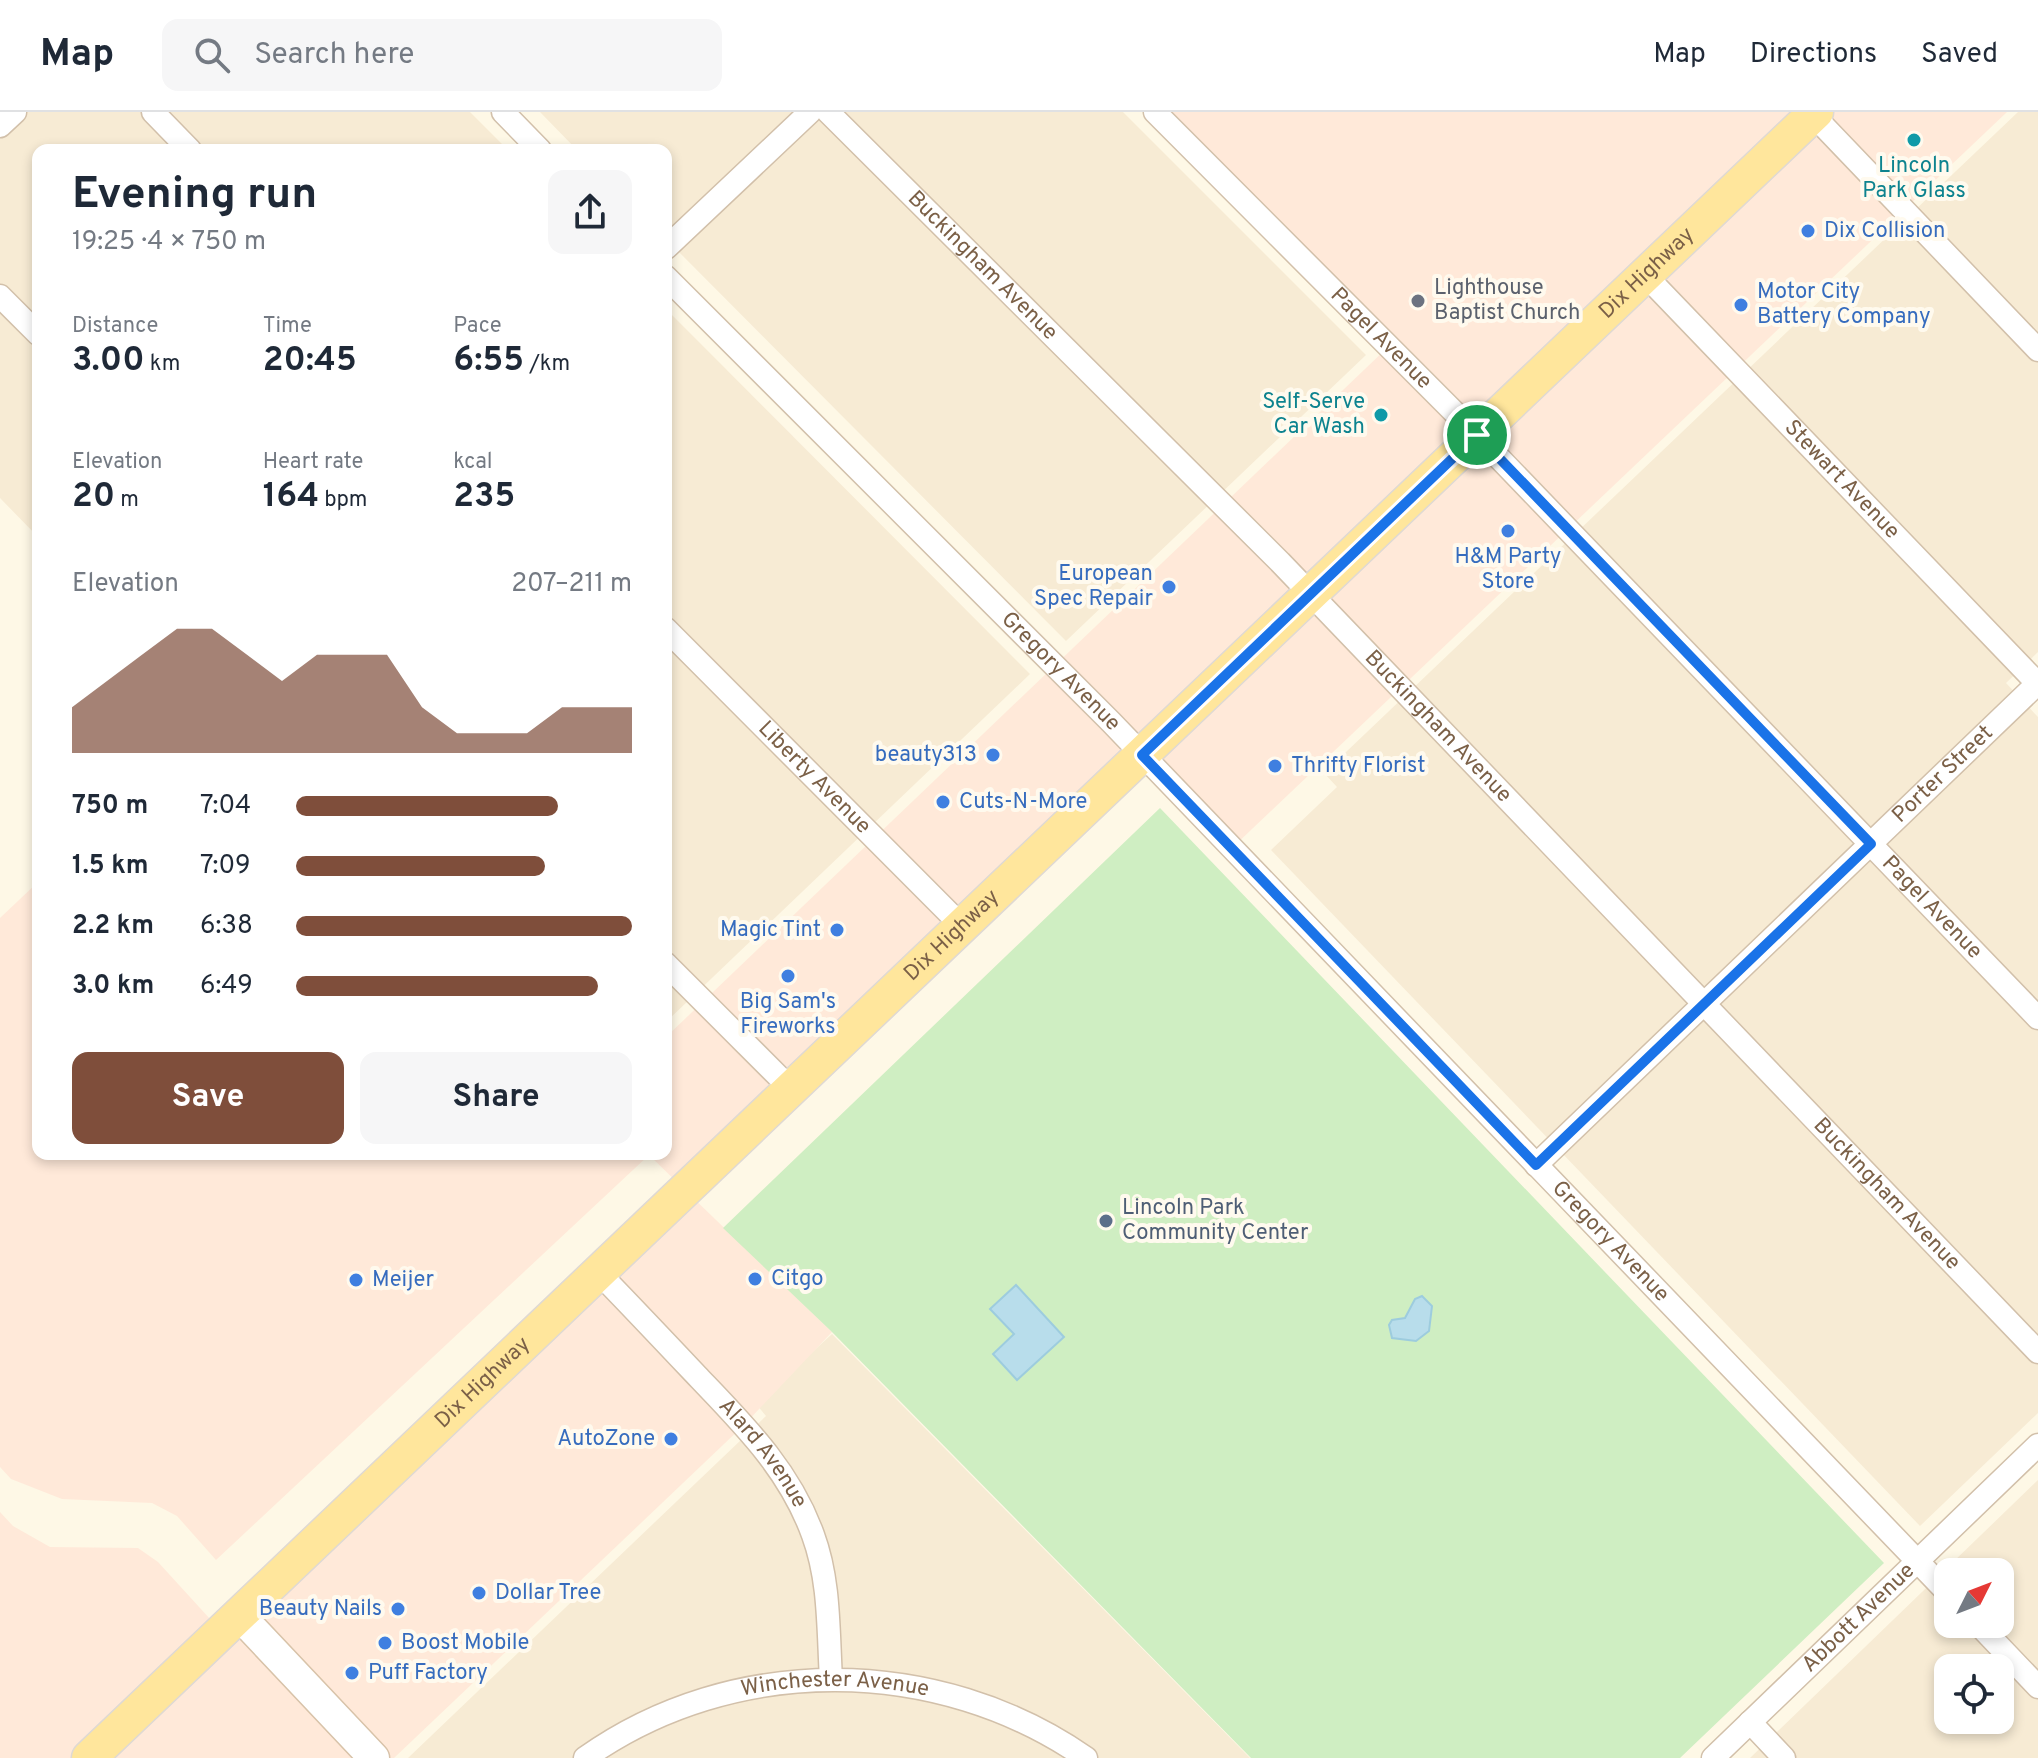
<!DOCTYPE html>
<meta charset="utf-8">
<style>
:root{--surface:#fff;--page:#f6f6f7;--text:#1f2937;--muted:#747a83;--line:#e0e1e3;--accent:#7f4e3b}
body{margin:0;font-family:Overpass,sans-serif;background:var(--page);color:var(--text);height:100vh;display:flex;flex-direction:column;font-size:30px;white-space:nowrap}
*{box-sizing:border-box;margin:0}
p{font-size:26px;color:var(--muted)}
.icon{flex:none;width:44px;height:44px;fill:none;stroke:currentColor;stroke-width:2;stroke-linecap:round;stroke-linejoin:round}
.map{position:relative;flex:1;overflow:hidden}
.panel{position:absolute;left:32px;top:32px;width:640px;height:1016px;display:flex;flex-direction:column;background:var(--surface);border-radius:16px;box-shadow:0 4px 12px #0003}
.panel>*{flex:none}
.needle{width:52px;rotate:48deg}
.buttons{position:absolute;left:1934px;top:1446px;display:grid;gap:16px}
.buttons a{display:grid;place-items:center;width:80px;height:80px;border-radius:16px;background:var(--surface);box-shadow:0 4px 12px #0003;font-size:40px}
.pin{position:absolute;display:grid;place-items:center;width:68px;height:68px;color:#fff;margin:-34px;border:4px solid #fff;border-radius:50%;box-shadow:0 2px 8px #0007}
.round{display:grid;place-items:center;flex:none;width:84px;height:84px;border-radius:16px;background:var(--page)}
.summary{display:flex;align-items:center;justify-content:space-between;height:136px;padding:0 40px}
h1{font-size:44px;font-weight:700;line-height:60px}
.metrics{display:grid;grid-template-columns:repeat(3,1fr);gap:12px;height:136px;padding:8px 40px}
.metrics div{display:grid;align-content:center}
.metrics b{font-size:34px;font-weight:700}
.metrics small{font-size:22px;font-weight:400}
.metrics p{font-size:22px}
.chart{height:224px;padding:16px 40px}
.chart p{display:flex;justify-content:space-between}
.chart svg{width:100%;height:144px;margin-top:8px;fill:var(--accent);opacity:.7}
.cta{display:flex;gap:16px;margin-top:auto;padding:16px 40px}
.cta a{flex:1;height:92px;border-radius:16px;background:var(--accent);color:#fff;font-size:32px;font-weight:700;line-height:92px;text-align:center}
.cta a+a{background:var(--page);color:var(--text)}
ul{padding:0 40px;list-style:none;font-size:26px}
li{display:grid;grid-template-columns:128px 96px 1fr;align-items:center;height:60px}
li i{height:20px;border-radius:10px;background:var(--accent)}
header{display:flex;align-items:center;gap:48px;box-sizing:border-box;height:112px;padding:0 40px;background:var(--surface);border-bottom:2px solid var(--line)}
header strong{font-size:38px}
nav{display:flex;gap:44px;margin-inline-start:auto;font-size:28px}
.search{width:560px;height:72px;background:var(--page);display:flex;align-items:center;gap:20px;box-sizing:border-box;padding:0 28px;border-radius:16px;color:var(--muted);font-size:30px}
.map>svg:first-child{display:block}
.residential{fill:#f7ebd4;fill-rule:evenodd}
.commercial{fill:#ffe9d9}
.green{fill:#cfeec2}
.water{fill:#b8ddeb;stroke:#9dccde;stroke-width:2}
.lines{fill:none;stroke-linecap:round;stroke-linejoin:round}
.street-casing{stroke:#d2c0aa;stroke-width:25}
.secondary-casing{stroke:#d8c3a9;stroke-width:33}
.primary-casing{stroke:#dfd9d3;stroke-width:37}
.street{stroke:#fff;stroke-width:22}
.secondary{stroke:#fff;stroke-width:30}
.primary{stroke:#ffe69c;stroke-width:34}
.route-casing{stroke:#fff;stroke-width:16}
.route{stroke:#1a73e8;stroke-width:10}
.culture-dot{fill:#0f9aa8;stroke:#fffaee;stroke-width:3}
.shop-dot{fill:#3f7fe0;stroke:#fffaee;stroke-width:3}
.worship-dot{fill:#6b7280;stroke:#fffaee;stroke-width:3}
.service-dot{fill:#5c6f8a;stroke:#fffaee;stroke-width:3}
.labels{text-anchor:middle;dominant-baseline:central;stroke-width:8;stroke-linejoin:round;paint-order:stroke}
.culture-label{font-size:22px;fill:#0d838f;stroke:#fffaee}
.shop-label{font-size:22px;fill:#366cbe;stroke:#fffaee;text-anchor:start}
.street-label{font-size:22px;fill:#7b6047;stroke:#fffaee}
.worship-label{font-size:22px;fill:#5b616d;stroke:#fffaee;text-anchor:start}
.service-label{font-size:22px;fill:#4e5e75;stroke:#fffaee;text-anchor:start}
</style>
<header>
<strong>Map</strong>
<div class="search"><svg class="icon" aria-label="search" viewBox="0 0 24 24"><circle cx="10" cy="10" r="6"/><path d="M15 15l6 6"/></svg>Search here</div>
<nav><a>Map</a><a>Directions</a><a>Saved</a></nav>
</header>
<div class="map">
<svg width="2038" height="1646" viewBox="0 0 2038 1646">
<rect width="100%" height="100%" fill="#fef8e6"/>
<g class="residential">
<polygon points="0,0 470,0 508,38 38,38 38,425 0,386"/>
<polygon points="540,0 1123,0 1366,243 1066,529 666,127 666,38 577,38"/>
<polygon points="2018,0 2038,0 2038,540 2006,571 2038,605 2038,1301 1920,1414 1271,738 1337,675 1324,661"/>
<polygon points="666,197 1030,562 666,910"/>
<polygon points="832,1222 1250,1646 408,1646 766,1304 756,1292"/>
<path d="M2038 1368V1646H1750ZM1948 1460H2000V1512H1948ZM1948 1556H2000V1608H1948Z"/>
</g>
<polygon class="commercial" points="1155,0 2007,0 1231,737 1142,644 686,1079 832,1220 744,1313 394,1646 0,1646 0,1400 13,1414 50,1435 138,1436 158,1450 221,1519 685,1078 649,1043 216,1448 177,1404 152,1391 62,1387 11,1367 0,1355 0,806 38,770 38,1042 666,1042 666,925 1388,235"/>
<polygon class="green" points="1160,696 1884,1451 1680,1646 1251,1646 832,1220 723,1116"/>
<g class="water">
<polygon points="1016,1173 1064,1225 1017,1268 993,1242 1014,1222 990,1197"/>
<polygon points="1422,1184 1432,1194 1429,1219 1416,1229 1392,1226 1389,1213 1392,1208 1405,1206 1415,1187"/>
</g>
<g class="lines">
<defs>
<g id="street">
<polyline points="153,0 190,38"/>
<polyline points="503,0 540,38"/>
<path id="s1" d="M828 0 1280 450 2038 1240"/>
<path id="s2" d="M1155 0 1477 323 2038 906"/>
<polyline points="1813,3 2038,238"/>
<polyline points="0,14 15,0"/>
<polyline points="666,136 810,0"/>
<path id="s3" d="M1645 163 2038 572"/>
<path id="s4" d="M666 165 1111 610 1948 1481"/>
<polyline points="0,184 38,222"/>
<path id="s5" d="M666 517 962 814"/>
<polyline points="666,852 791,977"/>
<path id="s6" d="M1536 1053 2038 571"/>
<path id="s7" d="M599 1161C633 1196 666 1231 700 1267 745 1314 790 1359 813 1423 830 1469 828 1518 831 1567"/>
<polyline points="1978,1512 2038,1575"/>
<polyline points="1750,1610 1784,1646"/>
<path id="s8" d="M585 1646C733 1541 938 1543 1086 1646"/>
<path id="s9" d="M1713 1646 2038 1333"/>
</g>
<polyline id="secondary" points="239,1503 374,1646"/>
<g id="primary">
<path id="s10" d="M89 1646 1816 0"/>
</g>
</defs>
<use href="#street" class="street-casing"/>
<use href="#secondary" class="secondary-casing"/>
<use href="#primary" class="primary-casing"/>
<use href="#street" class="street"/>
<use href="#secondary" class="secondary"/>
<use href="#primary" class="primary"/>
</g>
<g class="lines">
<defs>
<polygon id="route" points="1477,323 1871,732 1536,1053 1142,643"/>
</defs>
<use href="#route" class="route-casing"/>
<use href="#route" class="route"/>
</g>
<g class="culture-dot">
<circle cx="1914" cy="28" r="8"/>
<circle cx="1381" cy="303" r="8"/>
</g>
<g class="shop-dot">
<circle cx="1808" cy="119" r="8"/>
<circle cx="1741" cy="193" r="8"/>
<circle cx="1508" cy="419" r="8"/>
<circle cx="1169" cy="475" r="8"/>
<circle cx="993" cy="643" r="8"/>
<circle cx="1275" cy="654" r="8"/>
<circle cx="943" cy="690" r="8"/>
<circle cx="837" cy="818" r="8"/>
<circle cx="788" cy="864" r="8"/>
<circle cx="755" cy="1167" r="8"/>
<circle cx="356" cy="1168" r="8"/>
<circle cx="671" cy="1327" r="8"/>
<circle cx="479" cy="1481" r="8"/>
<circle cx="398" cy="1497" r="8"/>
<circle cx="385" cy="1531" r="8"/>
<circle cx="352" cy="1561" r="8"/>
</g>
<circle class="worship-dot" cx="1418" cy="189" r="8"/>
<circle class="service-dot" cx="1106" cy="1109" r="8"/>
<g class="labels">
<g class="culture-label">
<text x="1914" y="54">Lincoln<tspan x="1914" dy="25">Park Glass</tspan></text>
<text x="1365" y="290" text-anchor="end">Self-Serve<tspan x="1365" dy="25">Car Wash</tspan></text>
</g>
<g class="shop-label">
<text x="1824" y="119">Dix Collision</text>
<text x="1757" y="180">Motor City<tspan x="1757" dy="25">Battery Company</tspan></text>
<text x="1508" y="445" text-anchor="middle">H&amp;M Party<tspan x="1508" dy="25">Store</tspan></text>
<text x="1153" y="462" text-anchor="end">European<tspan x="1153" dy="25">Spec Repair</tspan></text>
<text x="977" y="643" text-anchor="end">beauty313</text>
<text x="1291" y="654">Thrifty Florist</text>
<text x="959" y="690">Cuts-N-More</text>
<text x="821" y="818" text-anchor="end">Magic Tint</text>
<text x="788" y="890" text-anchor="middle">Big Sam's<tspan x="788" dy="25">Fireworks</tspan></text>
<text x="771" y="1167">Citgo</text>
<text x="372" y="1168">Meijer</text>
<text x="655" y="1327" text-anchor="end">AutoZone</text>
<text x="495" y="1481">Dollar Tree</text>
<text x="382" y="1497" text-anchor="end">Beauty Nails</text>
<text x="401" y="1531">Boost Mobile</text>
<text x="368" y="1561">Puff Factory</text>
</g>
<g class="street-label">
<text stroke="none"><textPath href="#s1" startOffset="218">Buckingham Avenue</textPath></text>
<text stroke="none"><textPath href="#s10" startOffset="2152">Dix Highway</textPath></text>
<text stroke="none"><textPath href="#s2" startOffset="320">Pagel Avenue</textPath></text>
<text stroke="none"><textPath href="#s3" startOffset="284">Stewart Avenue</textPath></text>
<text stroke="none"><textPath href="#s4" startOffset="558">Gregory Avenue</textPath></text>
<text stroke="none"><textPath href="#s1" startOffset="866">Buckingham Avenue</textPath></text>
<text stroke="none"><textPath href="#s6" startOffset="564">Porter Street</textPath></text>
<text stroke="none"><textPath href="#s5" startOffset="210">Liberty Avenue</textPath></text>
<text stroke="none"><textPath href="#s2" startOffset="1112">Pagel Avenue</textPath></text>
<text stroke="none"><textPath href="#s10" startOffset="1192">Dix Highway</textPath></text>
<text stroke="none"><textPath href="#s1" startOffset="1514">Buckingham Avenue</textPath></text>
<text stroke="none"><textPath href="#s4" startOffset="1350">Gregory Avenue</textPath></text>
<text stroke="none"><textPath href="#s10" startOffset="544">Dix Highway</textPath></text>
<text stroke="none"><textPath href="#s7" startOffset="244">Alard Avenue</textPath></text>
<text stroke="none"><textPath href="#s9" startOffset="202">Abbott Avenue</textPath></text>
<text stroke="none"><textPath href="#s8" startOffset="266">Winchester Avenue</textPath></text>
</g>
<g class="worship-label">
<text x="1434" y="176">Lighthouse<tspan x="1434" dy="25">Baptist Church</tspan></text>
</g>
<g class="service-label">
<text x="1122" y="1096">Lincoln Park<tspan x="1122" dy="25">Community Center</tspan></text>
</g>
</g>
</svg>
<div class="buttons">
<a><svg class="needle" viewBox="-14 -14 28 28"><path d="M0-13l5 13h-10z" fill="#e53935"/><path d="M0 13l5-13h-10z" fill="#747a83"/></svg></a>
<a><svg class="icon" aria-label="locate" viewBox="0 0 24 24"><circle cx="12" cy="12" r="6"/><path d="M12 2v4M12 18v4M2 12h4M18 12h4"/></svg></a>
</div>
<div class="pin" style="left:1477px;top:323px;background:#1e9e55"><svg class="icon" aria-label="arrive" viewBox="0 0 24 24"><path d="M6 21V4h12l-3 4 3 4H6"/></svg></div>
<section class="panel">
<div class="summary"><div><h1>Evening run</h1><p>19:25 · 4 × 750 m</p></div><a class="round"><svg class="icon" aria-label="share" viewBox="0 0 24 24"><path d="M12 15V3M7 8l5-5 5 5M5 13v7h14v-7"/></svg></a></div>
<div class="metrics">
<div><p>Distance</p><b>3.00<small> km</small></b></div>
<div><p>Time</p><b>20:45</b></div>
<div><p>Pace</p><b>6:55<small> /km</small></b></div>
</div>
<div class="metrics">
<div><p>Elevation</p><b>20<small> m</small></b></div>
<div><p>Heart rate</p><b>164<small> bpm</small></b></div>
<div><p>kcal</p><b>235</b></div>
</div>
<div class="chart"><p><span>Elevation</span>207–211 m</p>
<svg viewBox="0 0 160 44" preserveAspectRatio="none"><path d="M0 44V30L10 22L20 14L30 6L40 6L50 14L60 22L70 14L80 14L90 14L100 30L110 38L120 38L130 38L140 30L150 30L160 30V44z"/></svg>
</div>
<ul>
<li><b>750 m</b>7:04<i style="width:78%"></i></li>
<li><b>1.5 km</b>7:09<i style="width:74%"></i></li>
<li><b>2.2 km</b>6:38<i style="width:100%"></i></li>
<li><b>3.0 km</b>6:49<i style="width:90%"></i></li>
</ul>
<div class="cta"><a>Save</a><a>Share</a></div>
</section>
</div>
